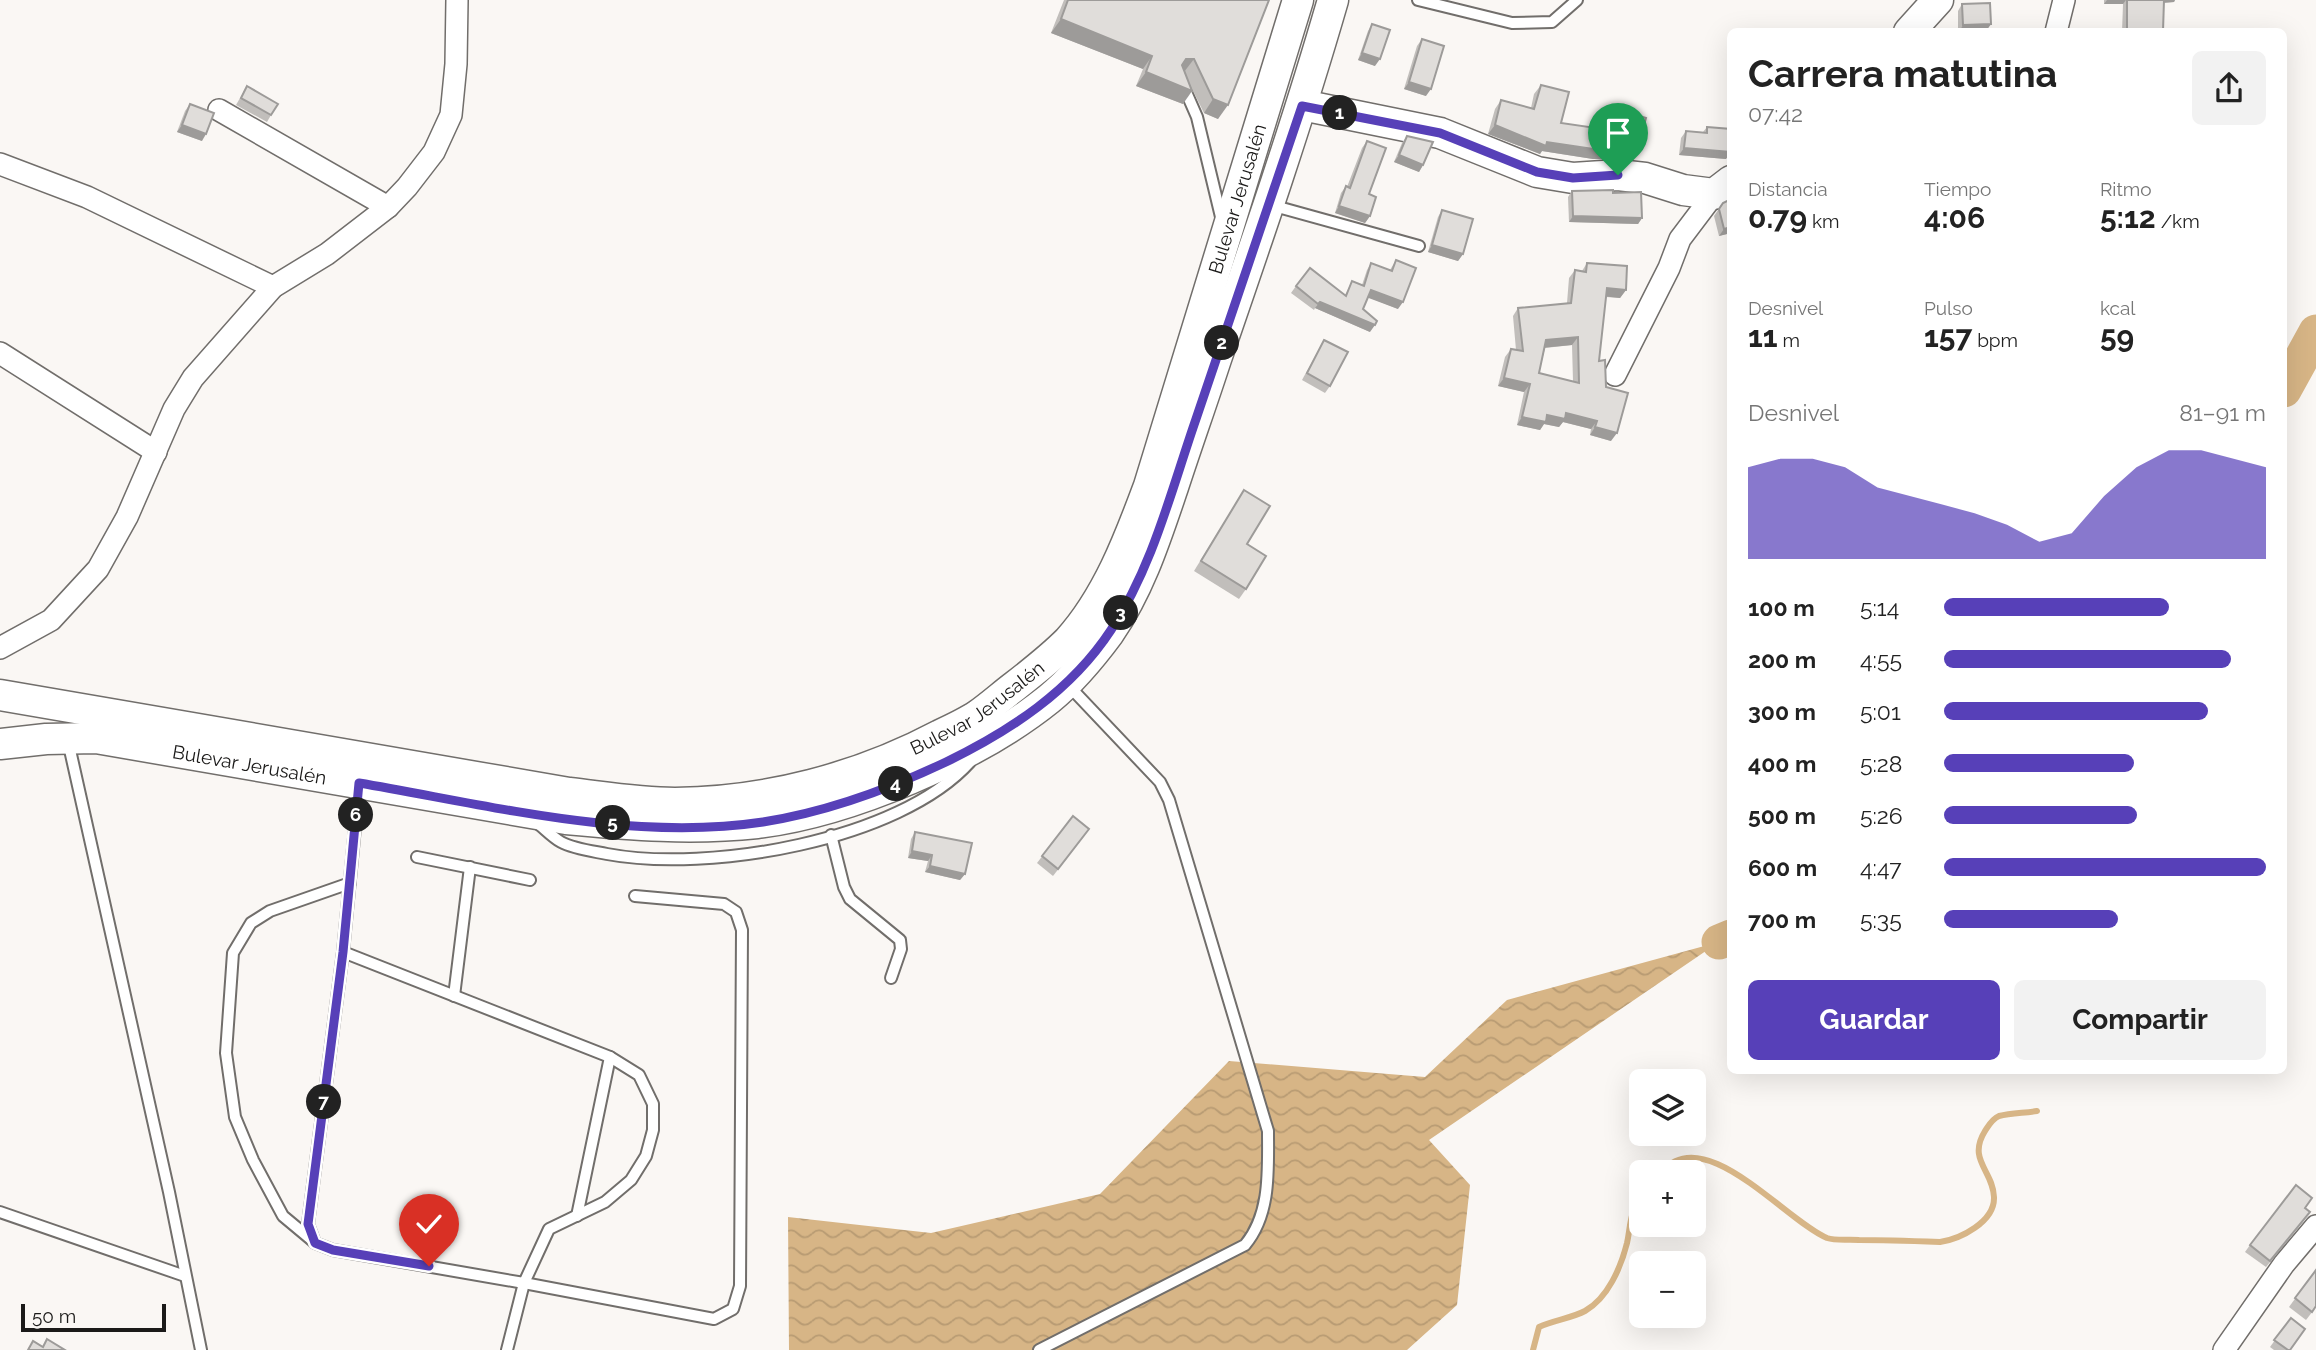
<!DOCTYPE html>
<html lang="es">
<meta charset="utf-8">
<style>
:root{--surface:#fff;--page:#f2f2f2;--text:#222;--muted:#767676;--accent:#5740b8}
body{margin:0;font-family:Raleway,sans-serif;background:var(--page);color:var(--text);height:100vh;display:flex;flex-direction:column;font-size:26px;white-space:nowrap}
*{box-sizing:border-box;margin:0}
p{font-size:23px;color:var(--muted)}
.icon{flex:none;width:38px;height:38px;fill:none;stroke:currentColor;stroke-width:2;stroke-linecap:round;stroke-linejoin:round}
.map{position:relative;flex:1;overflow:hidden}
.panel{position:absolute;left:1727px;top:28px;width:560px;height:1046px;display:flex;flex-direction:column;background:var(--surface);border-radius:10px;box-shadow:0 7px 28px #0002}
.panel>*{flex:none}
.fabs{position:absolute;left:1629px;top:1069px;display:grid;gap:14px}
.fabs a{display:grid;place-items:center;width:77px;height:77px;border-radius:10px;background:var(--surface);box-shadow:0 7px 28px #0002;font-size:35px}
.scale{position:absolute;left:21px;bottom:18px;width:145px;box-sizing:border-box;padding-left:7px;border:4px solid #1b1a19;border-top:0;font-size:19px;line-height:24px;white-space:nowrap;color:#1b1a19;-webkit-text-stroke:5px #faf7f4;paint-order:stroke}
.pin{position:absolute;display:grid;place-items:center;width:60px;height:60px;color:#fff;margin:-72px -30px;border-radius:50% 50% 50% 0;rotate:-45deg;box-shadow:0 0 7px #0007}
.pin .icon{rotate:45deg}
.km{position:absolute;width:35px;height:35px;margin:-18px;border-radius:50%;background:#222;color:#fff;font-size:19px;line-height:35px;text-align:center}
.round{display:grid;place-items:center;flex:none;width:74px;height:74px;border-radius:10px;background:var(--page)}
.headline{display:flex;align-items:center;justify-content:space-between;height:119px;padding:0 21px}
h1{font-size:38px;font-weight:700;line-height:52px}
.stats{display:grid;grid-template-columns:repeat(3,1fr);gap:10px;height:119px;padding:7px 21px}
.stats div{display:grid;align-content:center}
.stats b{font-size:30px;font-weight:700}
.stats small{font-size:19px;font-weight:400}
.stats p{font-size:19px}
.chart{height:196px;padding:14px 21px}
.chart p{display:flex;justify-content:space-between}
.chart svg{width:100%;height:126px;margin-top:7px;fill:var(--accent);opacity:.7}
.primary-button{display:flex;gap:14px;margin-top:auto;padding:14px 21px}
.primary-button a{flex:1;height:80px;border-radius:10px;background:var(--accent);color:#fff;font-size:28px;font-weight:700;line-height:80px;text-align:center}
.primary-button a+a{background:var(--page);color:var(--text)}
ul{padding:0 21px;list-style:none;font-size:23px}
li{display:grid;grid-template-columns:112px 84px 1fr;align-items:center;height:52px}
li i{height:18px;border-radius:9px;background:var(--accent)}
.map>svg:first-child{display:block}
.water{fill:url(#water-waves)}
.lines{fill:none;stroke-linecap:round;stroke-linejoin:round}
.stream{stroke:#d7b586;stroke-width:6}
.river{stroke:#d7b586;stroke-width:35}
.lane-casing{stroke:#716e6b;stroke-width:14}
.street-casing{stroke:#716e6b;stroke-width:24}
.secondary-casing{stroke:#716e6b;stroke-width:33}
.lane{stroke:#fff;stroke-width:10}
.street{stroke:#fff;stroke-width:21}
.secondary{stroke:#fff;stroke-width:30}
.wall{fill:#c1bebb;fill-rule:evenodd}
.shaded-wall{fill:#9d9b99}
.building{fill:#e0ddda;stroke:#9d9b99;stroke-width:2;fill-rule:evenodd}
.route-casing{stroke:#fff;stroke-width:14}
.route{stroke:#5740b8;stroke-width:9}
.labels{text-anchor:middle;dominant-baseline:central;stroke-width:5;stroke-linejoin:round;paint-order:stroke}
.street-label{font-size:19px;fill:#1b1a19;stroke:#faf7f4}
</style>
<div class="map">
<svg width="2316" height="1350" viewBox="0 0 2316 1350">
<defs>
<pattern id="water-waves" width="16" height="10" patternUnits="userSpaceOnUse" patternTransform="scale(1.75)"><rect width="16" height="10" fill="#d7b586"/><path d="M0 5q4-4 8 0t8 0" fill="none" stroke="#b89b73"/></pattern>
</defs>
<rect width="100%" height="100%" fill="#faf7f4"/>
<polygon class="water" points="1719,942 1429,1140 1470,1185 1457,1305 1407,1350 789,1350 788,1217 931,1233 1100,1194 1229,1061 1425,1077 1507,1000"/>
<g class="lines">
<g class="stream">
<path d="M1662 1172C1704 1121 1786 1221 1827 1238 1836 1241 1849 1239 1859 1240 1886 1240 1913 1241 1940 1242 1960 1239 1995 1222 1994 1197 1993 1170 1967 1160 1985 1131 1989 1125 1992 1119 1999 1116 2011 1113 2025 1113 2037 1111"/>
<path d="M1533 1350 1539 1327C1554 1320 1572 1318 1585 1311 1608 1298 1621 1267 1627 1243 1631 1225 1629 1212 1642 1197"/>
</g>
<g class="river">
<polyline points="2284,390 2316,332"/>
<polyline points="1719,942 1731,937"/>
</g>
<defs>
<g id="lane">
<polyline points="1418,0 1512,23 1552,22 1577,0"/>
<polyline points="1183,85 1197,117 1222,221"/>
<polyline points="1271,205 1419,246"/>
<polyline points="68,741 169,1192 201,1350"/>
<polyline points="359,786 343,952 308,1224 315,1243 333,1250 524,1283 714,1319 733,1309 740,1286 742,930 736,912 724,904 635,896"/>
<path d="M536 822C544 828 552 837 561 842 574 849 592 851 607 854 708 873 899 841 970 762"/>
<polyline points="831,835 844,887 850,899 900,940 901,949 891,978"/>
<polyline points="417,857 530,880"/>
<polyline points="343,952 610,1057 639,1075 653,1104 653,1130 646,1156 631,1180 605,1202 549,1229 524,1283 507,1350"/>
<polyline points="454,996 470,867"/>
<polyline points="0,1212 185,1276"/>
<polyline points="577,1216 610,1057"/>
<polyline points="313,1241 283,1216 253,1160 235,1117 226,1053 233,953 251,923 270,911 350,883"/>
<path d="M1039 1350 1245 1245C1271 1214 1268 1170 1268 1131L1169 800 1160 782 1069 686"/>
</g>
<g id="street">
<polyline points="2056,32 2064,0"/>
<polyline points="219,110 388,207"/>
<polyline points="0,164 87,197 273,287"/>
<polyline points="0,353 156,452"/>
<polyline points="1615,375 1669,268 1680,239 1714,194"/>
<polyline points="0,648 51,620 98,569 127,517 174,409 193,378 273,287 327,254 388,207 407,187 434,152 451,115 456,64 457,0"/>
<polyline points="2224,1350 2284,1264 2316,1226"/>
</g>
<g id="secondary">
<polyline points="1909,32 1938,0"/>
<polyline points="1302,105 1440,133 1537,172 1573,178 1618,175 1645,178 1683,190 1714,194 1731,181"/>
<path id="s1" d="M0 695 569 793C604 797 639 803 675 803 767 802 859 778 940 735 953 729 966 723 978 715 991 706 1003 695 1015 686 1033 672 1052 657 1068 641 1107 598 1129 540 1149 486L1298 0"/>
<path id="s2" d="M0 744 46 739 96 738 566 819C630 825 692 830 757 823 849 812 977 757 1049 699 1071 681 1092 656 1109 633 1140 588 1156 537 1173 487 1187 444 1202 402 1216 359 1257 240 1298 121 1333 0"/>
</g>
</defs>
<use href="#lane" class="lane-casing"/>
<use href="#street" class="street-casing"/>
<use href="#secondary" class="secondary-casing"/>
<use href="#lane" class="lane"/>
<use href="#street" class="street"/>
<use href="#secondary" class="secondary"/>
</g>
<g class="wall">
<polygon points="1064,0 1269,0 1218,119 1204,113 1188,81 1183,104 1136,86 1143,69 1051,33"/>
<polygon points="2104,0 2175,0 2174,2 2164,3 2163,32 2122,32 2123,4 2104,4"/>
<polygon points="1962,4 1991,24 1986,31 1958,32 1958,11"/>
<polygon points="1372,24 1375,66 1358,60 1368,31"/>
<polygon points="1422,39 1426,96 1404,89 1417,46"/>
<polygon points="1541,85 1561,123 1613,130 1616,120 1622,111 1631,159 1593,159 1542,151 1540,154 1488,134 1495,109 1501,100 1531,108 1534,94"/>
<polygon points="247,86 271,115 267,122 236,105"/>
<polygon points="190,104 202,141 177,132 185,111"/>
<polygon points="1707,127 1726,159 1679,155 1681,138 1686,131 1703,132"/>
<polygon points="1407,136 1423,165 1419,172 1394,162 1402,143"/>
<polygon points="1367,141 1370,216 1365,223 1335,213 1341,193 1346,186 1347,187 1362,148"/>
<polygon points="1572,191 1613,193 1642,218 1638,224 1569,222 1568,197"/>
<polygon points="1723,203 1731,233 1719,236 1714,216"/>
<polygon points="1442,210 1463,254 1458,261 1428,252 1438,217"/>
<polygon points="1396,260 1398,309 1368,297 1363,309 1370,332 1315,308 1314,310 1291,293 1296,286 1345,295 1352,281 1362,285 1367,270 1371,263 1390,270"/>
<path d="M1587 263 1626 290 1620 298 1606 297 1599 361 1606 387 1611 441 1590 435 1591 429 1563 422 1559 427 1544 424 1540 430 1517 425 1524 392 1498 386 1505 357 1511 349 1516 350 1513 316 1518 308 1567 303 1569 278 1575 270 1582 271ZM1572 345 1573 381 1539 373 1545 348Z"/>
<polygon points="1324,340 1330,386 1325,393 1302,380"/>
<polygon points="1244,490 1247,544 1246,589 1239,599 1194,571"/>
<polygon points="1073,816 1084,836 1053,876 1037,863"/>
<polygon points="915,832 965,874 960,880 925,872 928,861 908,858 911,839"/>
<polygon points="2305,1208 2305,1219 2266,1267 2245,1252 2250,1245"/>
<polygon points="2316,1270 2316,1307 2306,1320 2289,1307"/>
<polygon points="2291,1318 2290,1350 2274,1350 2270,1347"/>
</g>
<g class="shaded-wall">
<polygon points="2107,0 2126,0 2123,4 2104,4"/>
<polygon points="2161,0 2175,0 2174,2 2159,3"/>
<polygon points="1061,19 1152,56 1143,69 1051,33"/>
<polygon points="1991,24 1986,31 1959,32 1963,25"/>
<polygon points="1362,53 1380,59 1375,66 1358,60"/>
<polygon points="1186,59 1194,59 1184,72 1176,72"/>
<polygon points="1146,72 1192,91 1183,104 1136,86"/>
<polygon points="1409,82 1431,89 1426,96 1404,89"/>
<polygon points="1213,99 1228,105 1218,119 1204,113"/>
<polygon points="182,125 206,134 202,141 177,132"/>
<polygon points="1495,125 1547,142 1637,150 1631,159 1593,159 1542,151 1540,154 1488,134"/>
<polygon points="1684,148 1731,152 1731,153 1726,159 1679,155"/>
<polygon points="1399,155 1423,165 1419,172 1394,162"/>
<polygon points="1339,206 1370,216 1365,223 1335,213"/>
<polygon points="1573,216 1642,218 1638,224 1569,222"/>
<polygon points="1731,227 1731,233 1719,236 1724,229"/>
<polygon points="1432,245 1463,254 1458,261 1428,252"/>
<polygon points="1607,288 1626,290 1620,298 1601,296"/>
<polygon points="1371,290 1403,302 1398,309 1366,297"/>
<polygon points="1320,302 1375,325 1370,332 1315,308"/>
<polygon points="1578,337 1572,345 1541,348 1546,340"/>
<polygon points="1504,378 1530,384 1524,392 1498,386"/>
<polygon points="1566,413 1597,421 1591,429 1563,422 1559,427 1544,424 1540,430 1517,425 1522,417"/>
<polygon points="1595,427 1617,433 1611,441 1590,435"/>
<polygon points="912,851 932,855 928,861 908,858"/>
<polygon points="930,866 965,874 960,880 925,872"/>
</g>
<g class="building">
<polygon points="1068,0 1269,0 1228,105 1213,99 1194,59 1186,59 1182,65 1192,91 1146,72 1152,56 1061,19"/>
<polygon points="2127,0 2164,0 2163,31 2127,32"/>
<polygon points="1990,3 1991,24 1963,25 1962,4"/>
<polygon points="1372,24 1390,30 1380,59 1362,53"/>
<polygon points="1422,39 1444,46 1431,89 1409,82"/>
<polygon points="1541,85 1569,92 1561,123 1616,131 1622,111 1646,118 1637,150 1600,150 1547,142 1546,146 1495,125 1501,100 1534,109"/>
<polygon points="247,86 278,104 271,115 241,98"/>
<polygon points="190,104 214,113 206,134 182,125"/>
<polygon points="1707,127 1731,129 1731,152 1684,148 1686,131 1707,133"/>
<polygon points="1407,136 1433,142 1423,165 1399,155"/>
<polygon points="1367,141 1386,148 1369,194 1376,197 1370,216 1339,206 1346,186 1350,188"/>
<polygon points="1613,190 1613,193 1641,192 1642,218 1573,216 1572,191"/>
<polygon points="1731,199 1731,227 1724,229 1719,209 1723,203"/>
<polygon points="1442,210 1473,219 1463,254 1432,245"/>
<polygon points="1396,260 1416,268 1403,302 1371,290 1363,309 1377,321 1375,325 1320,302 1318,304 1296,286 1310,268 1346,296 1352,281 1364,286 1371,263 1392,271"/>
<path d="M1587 263 1627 266 1626 290 1607 288 1599 361 1605 360 1606 387 1628 393 1617 433 1595 427 1597 421 1566 413 1565 419 1547 415 1546 422 1522 417 1530 384 1504 378 1511 349 1523 351 1518 308 1571 303 1575 270 1586 272ZM1578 337 1579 383 1539 373 1546 340Z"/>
<polygon points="1324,340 1348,352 1330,386 1307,373"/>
<polygon points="1244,490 1270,506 1247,544 1266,556 1246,589 1201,561"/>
<polygon points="1073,816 1089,829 1058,869 1042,856"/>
<polygon points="915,832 972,843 965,874 930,866 932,855 912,851"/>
<polygon points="2296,1185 2312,1198 2305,1208 2310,1212 2270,1261 2250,1245"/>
<polygon points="2316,1270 2316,1306 2312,1312 2295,1298"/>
<polygon points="2291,1318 2305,1329 2290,1350 2288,1350 2274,1340"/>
<polygon points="47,1339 65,1350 28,1350 33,1341 43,1347"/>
</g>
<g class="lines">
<defs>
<path id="route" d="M429 1266 333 1250 315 1243 308 1224 343 952 359 783C489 805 630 842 763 822 827 812 887 790 946 762 1010 731 1071 691 1111 630 1153 566 1171 491 1196 419 1231 315 1267 210 1302 106L1440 133 1537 172 1573 178 1618 175"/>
</defs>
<use href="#route" class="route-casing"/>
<use href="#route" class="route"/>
</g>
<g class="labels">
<g class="street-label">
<text stroke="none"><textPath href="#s1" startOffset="1596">Bulevar Jerusalén</textPath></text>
<text stroke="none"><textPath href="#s1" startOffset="1006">Bulevar Jerusalén</textPath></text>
<text stroke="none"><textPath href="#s2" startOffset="252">Bulevar Jerusalén</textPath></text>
</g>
</g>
</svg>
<div class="fabs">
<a><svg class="icon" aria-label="layers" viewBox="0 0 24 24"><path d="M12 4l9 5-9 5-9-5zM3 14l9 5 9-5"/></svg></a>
<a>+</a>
<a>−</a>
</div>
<div class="scale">50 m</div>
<div class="pin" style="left:1618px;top:175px;background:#1e9e55"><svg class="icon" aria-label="arrive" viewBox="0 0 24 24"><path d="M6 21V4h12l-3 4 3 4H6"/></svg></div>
<div class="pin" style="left:429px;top:1266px;background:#d93025"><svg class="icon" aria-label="check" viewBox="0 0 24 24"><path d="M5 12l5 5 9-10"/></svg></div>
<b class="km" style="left:1340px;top:113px">1</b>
<b class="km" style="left:1222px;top:343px">2</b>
<b class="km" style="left:1121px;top:613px">3</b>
<b class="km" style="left:896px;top:784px">4</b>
<b class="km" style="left:613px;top:823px">5</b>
<b class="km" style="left:356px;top:815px">6</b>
<b class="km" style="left:324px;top:1102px">7</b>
<section class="panel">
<div class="headline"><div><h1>Carrera matutina</h1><p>07:42</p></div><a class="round"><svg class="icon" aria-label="share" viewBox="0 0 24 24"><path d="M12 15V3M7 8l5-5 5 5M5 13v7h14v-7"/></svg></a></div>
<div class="stats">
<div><p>Distancia</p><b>0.79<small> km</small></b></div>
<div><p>Tiempo</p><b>4:06</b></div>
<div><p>Ritmo</p><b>5:12<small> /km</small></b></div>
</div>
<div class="stats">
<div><p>Desnivel</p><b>11<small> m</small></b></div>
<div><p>Pulso</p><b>157<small> bpm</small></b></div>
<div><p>kcal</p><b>59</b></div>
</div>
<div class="chart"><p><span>Desnivel</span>81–91 m</p>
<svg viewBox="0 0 160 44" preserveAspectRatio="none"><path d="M0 44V12L10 9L20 9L30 12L40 19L50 22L60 25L70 28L80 32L90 38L100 35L110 22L120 12L130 6L140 6L150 9L160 12V44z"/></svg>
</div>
<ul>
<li><b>100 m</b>5:14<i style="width:70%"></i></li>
<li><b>200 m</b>4:55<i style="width:89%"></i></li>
<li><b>300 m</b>5:01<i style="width:82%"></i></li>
<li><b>400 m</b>5:28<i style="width:59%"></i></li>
<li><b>500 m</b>5:26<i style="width:60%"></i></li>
<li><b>600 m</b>4:47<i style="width:100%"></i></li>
<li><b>700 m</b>5:35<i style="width:54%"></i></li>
</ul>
<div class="primary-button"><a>Guardar</a><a>Compartir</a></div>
</section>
</div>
